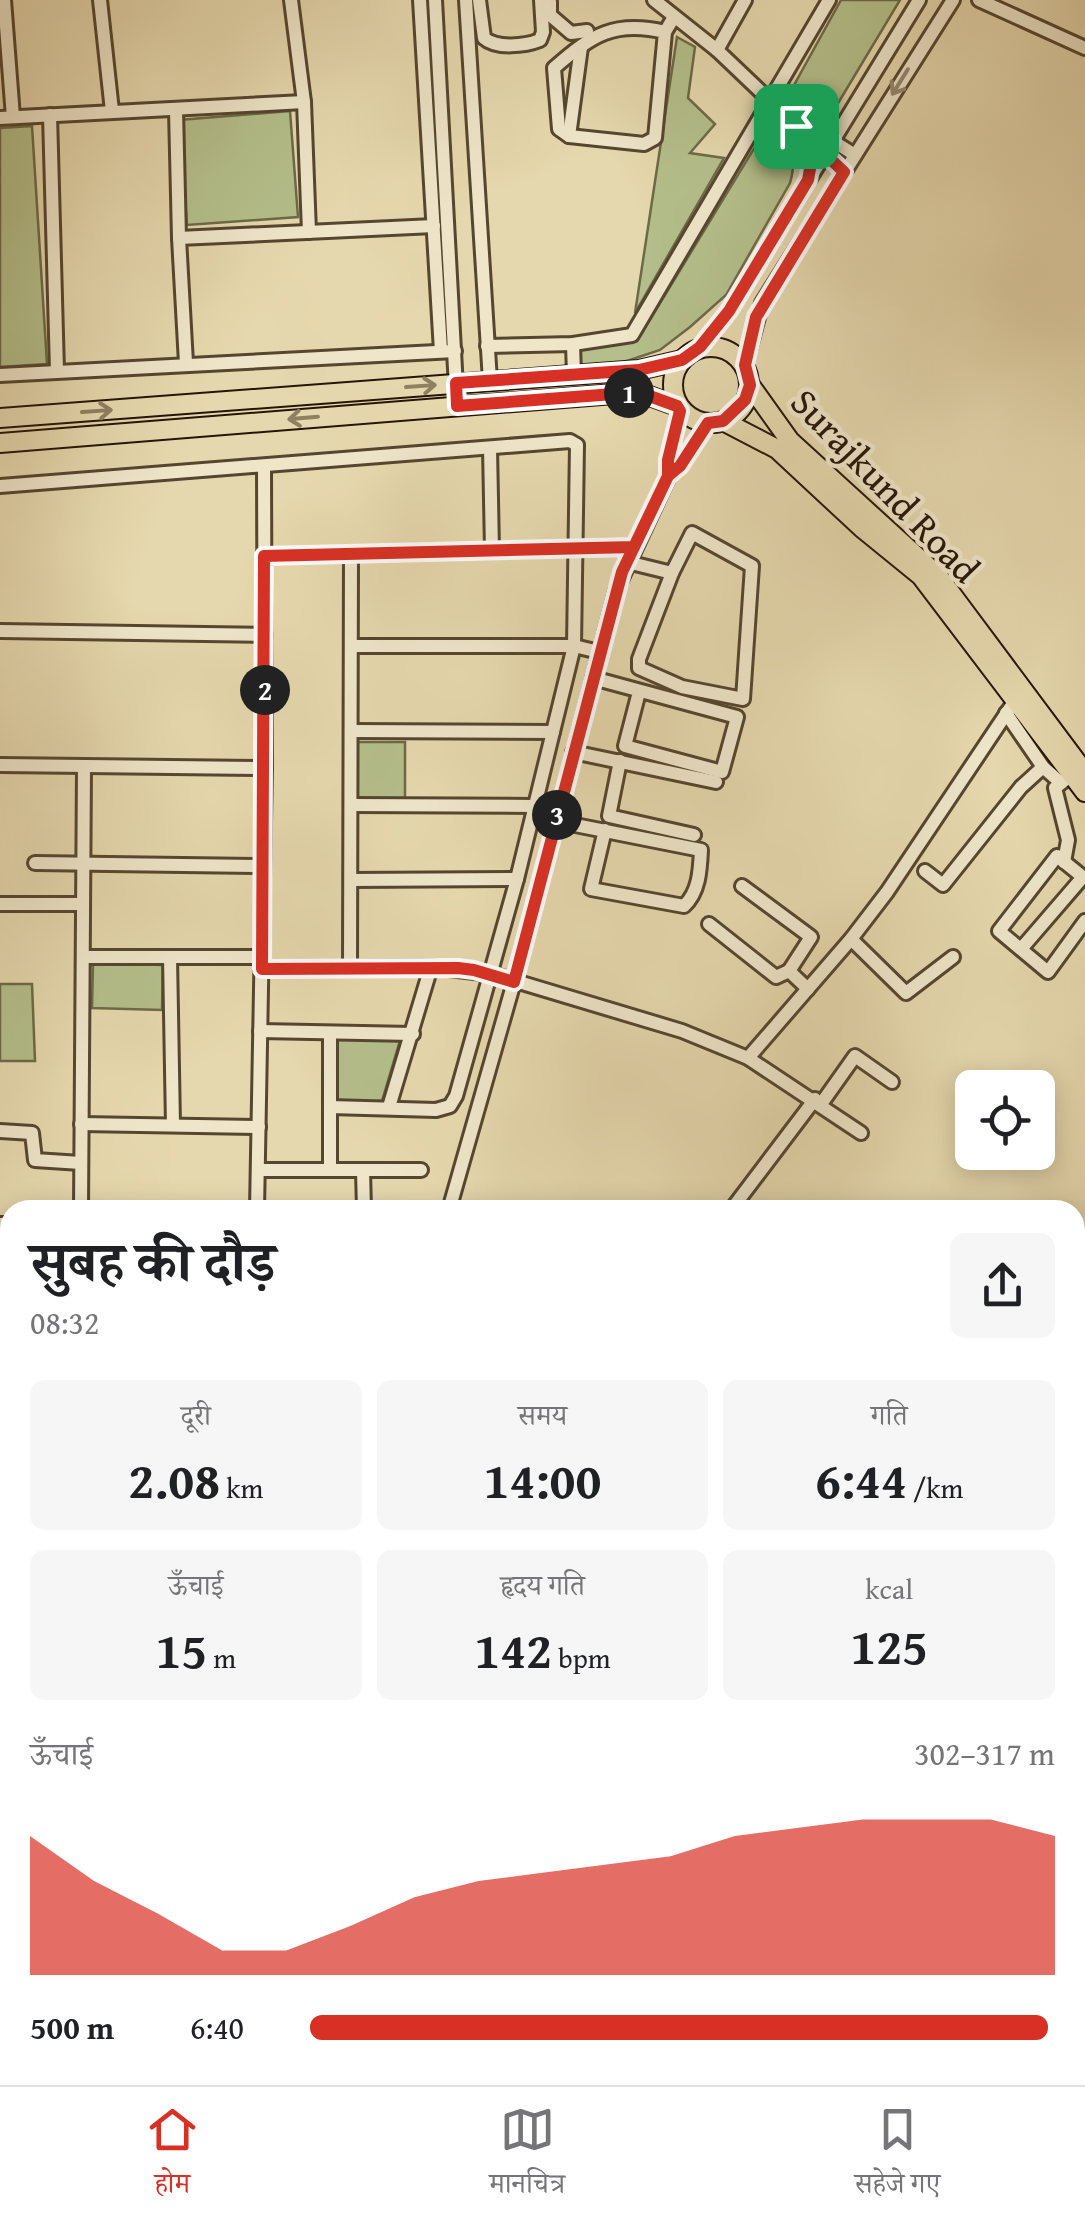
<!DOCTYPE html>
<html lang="hi">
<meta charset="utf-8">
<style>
:root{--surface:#fff;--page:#f6f6f6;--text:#202124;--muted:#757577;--line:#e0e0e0;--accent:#d93025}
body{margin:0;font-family:"Gentium Book Plus","Noto Serif Devanagari",serif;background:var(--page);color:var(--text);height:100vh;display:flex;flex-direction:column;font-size:38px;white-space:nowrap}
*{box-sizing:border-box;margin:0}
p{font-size:32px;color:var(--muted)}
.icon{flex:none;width:55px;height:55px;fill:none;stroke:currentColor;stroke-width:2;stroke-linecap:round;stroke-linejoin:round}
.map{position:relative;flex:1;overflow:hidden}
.side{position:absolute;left:0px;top:1200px;width:1085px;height:885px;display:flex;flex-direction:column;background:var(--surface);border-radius:30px 30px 0 0;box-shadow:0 5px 25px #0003}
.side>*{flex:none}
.fabs{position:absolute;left:955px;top:1070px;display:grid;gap:20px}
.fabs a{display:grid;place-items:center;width:100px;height:100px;border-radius:15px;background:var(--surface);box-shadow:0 5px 25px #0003;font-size:50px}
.pin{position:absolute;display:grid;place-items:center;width:85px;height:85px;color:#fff;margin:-42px;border-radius:20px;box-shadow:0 5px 15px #0006}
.km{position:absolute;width:50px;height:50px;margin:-25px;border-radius:50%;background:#222;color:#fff;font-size:28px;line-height:50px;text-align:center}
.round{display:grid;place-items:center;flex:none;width:105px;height:105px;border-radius:15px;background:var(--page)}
.overview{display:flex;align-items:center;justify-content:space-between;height:170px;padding:0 30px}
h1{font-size:55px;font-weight:700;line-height:75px}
.stats{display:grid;grid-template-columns:repeat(3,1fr);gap:15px;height:170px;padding:10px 30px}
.stats div{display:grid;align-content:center;border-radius:15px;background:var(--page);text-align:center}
.stats b{font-size:50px;font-weight:700}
.stats small{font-size:28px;font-weight:400}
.stats p{font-size:28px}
.chart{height:280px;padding:20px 30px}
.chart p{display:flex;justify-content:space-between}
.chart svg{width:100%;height:180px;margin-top:10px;fill:var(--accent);opacity:.7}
ul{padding:0 30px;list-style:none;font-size:32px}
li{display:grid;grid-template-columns:160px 120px 1fr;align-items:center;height:75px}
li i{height:25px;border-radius:12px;background:var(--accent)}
.tabs{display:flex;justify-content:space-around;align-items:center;height:140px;border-top:2px solid var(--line);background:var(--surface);font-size:28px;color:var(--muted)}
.tabs a{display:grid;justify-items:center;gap:5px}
.tabs .active{color:var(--accent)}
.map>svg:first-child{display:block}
.green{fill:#b4bf8b;stroke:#6c6a48;stroke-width:2.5}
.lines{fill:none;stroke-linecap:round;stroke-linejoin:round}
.minor-casing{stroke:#554630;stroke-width:18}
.major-casing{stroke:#251506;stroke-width:22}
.minor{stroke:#efe6ca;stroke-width:12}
.major{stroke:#e6d8ae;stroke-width:18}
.oneway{stroke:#948872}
.oneway2{stroke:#8f8062}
.route-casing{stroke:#fff;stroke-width:20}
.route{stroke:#d93025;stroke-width:12}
.labels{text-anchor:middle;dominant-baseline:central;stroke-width:9;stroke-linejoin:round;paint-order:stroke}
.street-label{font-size:38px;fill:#251506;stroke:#efe6ca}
</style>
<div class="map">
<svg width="1085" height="2085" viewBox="0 0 1085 2085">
<rect width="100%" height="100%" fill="#e6d8ae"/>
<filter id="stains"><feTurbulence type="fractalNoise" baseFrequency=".002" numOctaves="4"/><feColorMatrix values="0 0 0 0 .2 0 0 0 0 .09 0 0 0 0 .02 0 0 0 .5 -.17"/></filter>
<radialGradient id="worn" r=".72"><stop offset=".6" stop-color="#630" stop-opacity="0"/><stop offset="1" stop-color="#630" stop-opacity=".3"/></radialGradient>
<g class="green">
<polygon points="841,0 900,0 837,105 825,111 788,96"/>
<polygon points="677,37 695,47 688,98 715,124 690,153 724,158 635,313"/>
<polygon points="290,111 298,217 187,225 179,120"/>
<path d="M775 114C791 138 798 155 790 183L726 295 690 327 660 350 621 363 579 368V346L637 341Z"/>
<polygon points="32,126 47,364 0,367 0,128"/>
<polygon points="357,742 405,742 405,798 357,799"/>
<polygon points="93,963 163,965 162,1010 92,1008"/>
<polygon points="0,984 32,984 35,1061 0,1061"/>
<polygon points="401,1037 382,1101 337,1101 336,1038"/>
<polygon points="1075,1633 1085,1633 1085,2085 233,2085 236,2075 1075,2075"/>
</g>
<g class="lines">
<defs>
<g id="minor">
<polyline points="4,0 13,117"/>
<polyline points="100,0 112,111"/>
<polyline points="291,0 304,102 309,232"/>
<polyline points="420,0 441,351"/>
<polyline points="435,0 457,406"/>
<polyline points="466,0 490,381"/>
<path d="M479 0 484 38C496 49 525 46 540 40L543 32 541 0"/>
<polyline points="654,0 717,50 844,171"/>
<polyline points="979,0 1085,48"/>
<polyline points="550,2 550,15 571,33 587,31"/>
<path d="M665 32C615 20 591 35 554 68L559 129 569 136 644 144 655 138 665 32 674 17"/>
<polyline points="717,50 745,0"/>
<polyline points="176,110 179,238 186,363"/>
<polyline points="50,115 57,371"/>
<polyline points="0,118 304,102"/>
<polyline points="793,121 809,126 855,155"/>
<polyline points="569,136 581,47"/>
<polyline points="179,238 434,226"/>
<polyline points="573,344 574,375"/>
<polyline points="487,346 573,344 632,335 829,0"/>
<polyline points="700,347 729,311 919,0"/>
<polyline points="745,365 762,303 953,0"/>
<polyline points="0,375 455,351"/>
<polyline points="490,448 492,550"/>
<polyline points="669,476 668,461 680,411"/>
<polyline points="0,486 570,441 577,445 574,646 517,879 456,1096 450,1106 436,1110 330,1107"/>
<polygon points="692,533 752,566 743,699 682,687 639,668 639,659 672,573"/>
<polyline points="264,556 634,547"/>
<polyline points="627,562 672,573"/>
<polyline points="0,631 265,635"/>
<polyline points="352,646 574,646 599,652"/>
<polyline points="593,678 737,717 722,772 625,746 639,692"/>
<polyline points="1006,713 1043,767 1061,783"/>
<polyline points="351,731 553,732"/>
<polyline points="573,752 716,782"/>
<polyline points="620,761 609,816 694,835"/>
<polyline points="0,765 265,768"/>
<polyline points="351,805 534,806"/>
<path d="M555 821 701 850C700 871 699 892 684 906L591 889 605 830"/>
<polyline points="1064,862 1068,840 1055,788 1071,775"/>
<polyline points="35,863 263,866"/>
<polyline points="925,871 943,885 1021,787 1043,767"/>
<polyline points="351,880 517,879"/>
<polyline points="742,886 811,937 789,971"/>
<polyline points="0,904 83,904"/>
<polyline points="709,924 776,977 789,971 808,989"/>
<polyline points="851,939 906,993 953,957"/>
<polyline points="1021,949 1083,877 1057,856 999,931 1048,972 1085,921"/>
<polyline points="83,957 262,957"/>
<polyline points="170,957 173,1125"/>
<polyline points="350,968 351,554"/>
<polyline points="261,969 431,967 492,974 682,1031 748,1058 861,1133"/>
<polyline points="260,1031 413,1034"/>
<polyline points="330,1033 330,1170"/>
<polyline points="748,1058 851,939 887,892 1014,702"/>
<polyline points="821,1104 855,1056 892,1082"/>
<polyline points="389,1107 431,967"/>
<polyline points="81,1124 259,1127"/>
<polyline points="0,1131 32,1133 35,1160 81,1163"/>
<polyline points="258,1170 421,1170"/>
<polyline points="363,1170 364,1210"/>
<polyline points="81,1210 84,767"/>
<polyline points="257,1210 265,768 264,466"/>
<polyline points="449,1210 514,982 616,591 669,476 680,466 707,423"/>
<polyline points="731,1210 815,1099"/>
<polyline points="0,1224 10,1224"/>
<polyline points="1075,1393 1085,1420"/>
<polyline points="1075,1442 1085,1441"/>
<polyline points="6,1481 9,1313"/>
<polyline points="0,1567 10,1567"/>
<polyline points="0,1609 10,1609"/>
<polyline points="1075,1615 1085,1615"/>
<polyline points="0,1622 10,1622"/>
<polyline points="0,1640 10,1640"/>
<polyline points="0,1717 10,1717"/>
<polyline points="0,1882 10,1882"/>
<polyline points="0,1974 10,1974"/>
<polyline points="0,2002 1,2002"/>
<polyline points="15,2075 15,2085"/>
<polyline points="45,2075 45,2085"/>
<polyline points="74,2075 74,2085"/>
<polyline points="171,2085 174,2075"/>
<polyline points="207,2085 210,2075"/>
</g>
<g id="major">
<circle cx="711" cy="385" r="38"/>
<polyline points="750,385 790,441 938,576 1085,773"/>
<polyline points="0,418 639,370 682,360"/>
<polyline points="723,421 777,449 862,528 921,576 1085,792"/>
<polyline points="0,443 627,393 644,394 677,406"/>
</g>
</defs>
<use href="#minor" class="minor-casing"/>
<use href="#major" class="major-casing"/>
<use href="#minor" class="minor"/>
<use href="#major" class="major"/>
</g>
<defs><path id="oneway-shaft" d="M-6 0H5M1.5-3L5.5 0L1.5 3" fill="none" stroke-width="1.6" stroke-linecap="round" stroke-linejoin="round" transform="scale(2.5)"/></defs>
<use class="oneway" href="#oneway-shaft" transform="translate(900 82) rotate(122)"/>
<g class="oneway2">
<use href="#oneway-shaft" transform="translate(421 386) rotate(-4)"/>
<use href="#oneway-shaft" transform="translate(97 411) rotate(-4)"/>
<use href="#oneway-shaft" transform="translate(303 418) rotate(175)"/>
</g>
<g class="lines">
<defs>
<polyline id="route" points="796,126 806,136 813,152 808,180 729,311 700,347 682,360 639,370 456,383 457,406 627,393 644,394 677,406 680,411 668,460 668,476 634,547 264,556 262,969 458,968 474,970 514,982 622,572 668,476 680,466 708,423 723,421 745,400 750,385 745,365 756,317 844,172 825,154 832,141 805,123 793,121 796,126"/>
</defs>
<use href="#route" class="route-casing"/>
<use href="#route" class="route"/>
</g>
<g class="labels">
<g class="street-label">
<text transform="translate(886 485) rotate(46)">Surajkund Road</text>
</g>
</g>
<rect width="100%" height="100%" filter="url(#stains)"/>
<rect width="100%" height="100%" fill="url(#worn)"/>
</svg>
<div class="fabs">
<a><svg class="icon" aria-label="locate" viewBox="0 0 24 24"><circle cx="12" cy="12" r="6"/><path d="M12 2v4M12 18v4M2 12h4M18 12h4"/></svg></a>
</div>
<div class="pin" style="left:796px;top:126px;background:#1e9e55"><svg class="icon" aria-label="arrive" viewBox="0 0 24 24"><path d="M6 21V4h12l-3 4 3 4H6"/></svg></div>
<b class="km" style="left:629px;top:393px">1</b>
<b class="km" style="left:265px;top:690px">2</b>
<b class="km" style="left:557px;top:815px">3</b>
<section class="side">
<div class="overview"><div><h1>सुबह की दौड़</h1><p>08:32</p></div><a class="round"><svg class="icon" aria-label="share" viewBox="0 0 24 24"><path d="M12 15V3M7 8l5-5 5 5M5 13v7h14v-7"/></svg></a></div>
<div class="stats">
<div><p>दूरी</p><b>2.08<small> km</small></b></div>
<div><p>समय</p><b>14:00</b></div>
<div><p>गति</p><b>6:44<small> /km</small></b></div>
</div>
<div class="stats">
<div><p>ऊँचाई</p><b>15<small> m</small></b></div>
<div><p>हृदय गति</p><b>142<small> bpm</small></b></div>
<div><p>kcal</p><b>125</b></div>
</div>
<div class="chart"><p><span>ऊँचाई</span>302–317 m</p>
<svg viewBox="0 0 160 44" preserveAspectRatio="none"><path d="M0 44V10L10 21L20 29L30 38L40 38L50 32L60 25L70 21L80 19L90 17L100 15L110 10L120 8L130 6L140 6L150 6L160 10V44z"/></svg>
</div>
<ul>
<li><b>500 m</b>6:40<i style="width:99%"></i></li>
</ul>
</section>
</div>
<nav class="tabs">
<a class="active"><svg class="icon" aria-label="home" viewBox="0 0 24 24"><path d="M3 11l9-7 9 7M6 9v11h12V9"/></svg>होम</a>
<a><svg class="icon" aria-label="map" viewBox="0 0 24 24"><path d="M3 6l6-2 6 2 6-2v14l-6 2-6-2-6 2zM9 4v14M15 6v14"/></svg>मानचित्र</a>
<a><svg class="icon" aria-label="saved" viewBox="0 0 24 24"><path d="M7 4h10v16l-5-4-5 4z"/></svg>सहेजे गए</a>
</nav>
